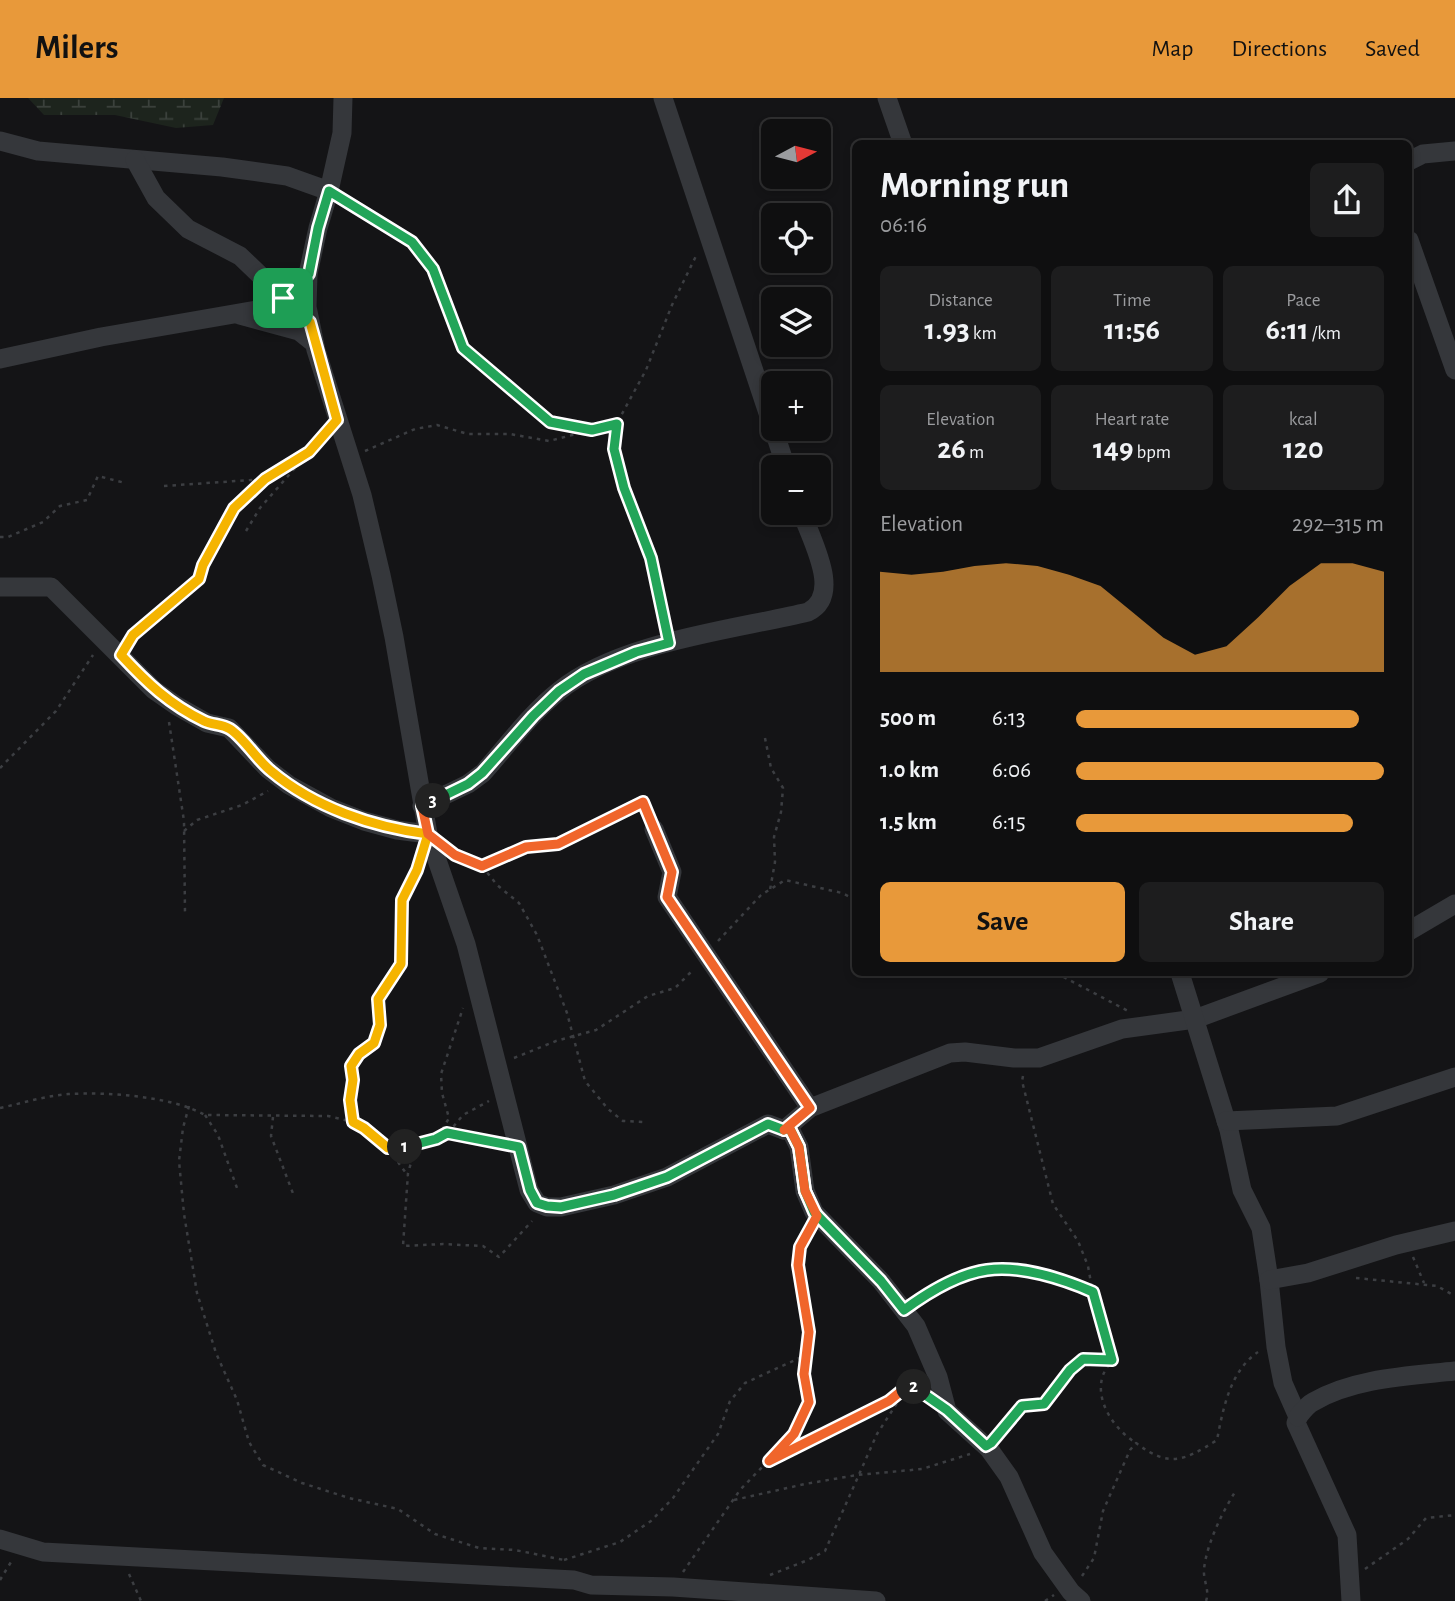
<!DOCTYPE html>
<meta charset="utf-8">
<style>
:root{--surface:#0f0f10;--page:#1d1d1e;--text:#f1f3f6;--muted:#9b9c9f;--line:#2f2f30;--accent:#e8993a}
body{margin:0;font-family:"Alegreya Sans",sans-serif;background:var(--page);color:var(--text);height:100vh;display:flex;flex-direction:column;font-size:26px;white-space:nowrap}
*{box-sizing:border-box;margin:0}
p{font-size:23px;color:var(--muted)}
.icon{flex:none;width:38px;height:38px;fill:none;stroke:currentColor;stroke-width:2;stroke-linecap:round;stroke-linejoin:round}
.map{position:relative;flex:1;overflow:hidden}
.details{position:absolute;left:852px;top:42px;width:560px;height:836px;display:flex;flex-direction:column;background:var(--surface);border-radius:10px;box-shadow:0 4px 10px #0003,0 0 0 2px var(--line)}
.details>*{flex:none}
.needle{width:46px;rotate:83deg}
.controls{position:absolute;left:761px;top:21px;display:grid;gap:14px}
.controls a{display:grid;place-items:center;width:70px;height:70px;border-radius:10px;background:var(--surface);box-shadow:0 4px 10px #0003,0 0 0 2px var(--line);font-size:35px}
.pin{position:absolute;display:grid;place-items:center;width:60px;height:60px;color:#fff;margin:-30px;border-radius:14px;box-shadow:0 4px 10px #0006}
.km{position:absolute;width:35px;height:35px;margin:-18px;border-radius:50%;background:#222;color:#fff;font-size:19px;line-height:35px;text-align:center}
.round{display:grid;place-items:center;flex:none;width:74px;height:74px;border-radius:10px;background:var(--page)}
.headline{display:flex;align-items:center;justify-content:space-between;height:119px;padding:0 28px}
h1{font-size:38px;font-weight:700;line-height:52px}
.stats{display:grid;grid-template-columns:repeat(3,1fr);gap:10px;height:119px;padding:7px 28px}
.stats div{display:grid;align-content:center;border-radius:10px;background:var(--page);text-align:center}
.stats b{font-size:30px;font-weight:700}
.stats small{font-size:19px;font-weight:400}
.stats p{font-size:19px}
.chart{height:196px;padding:14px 28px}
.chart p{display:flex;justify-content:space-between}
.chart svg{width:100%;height:126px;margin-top:7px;fill:var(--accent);opacity:.7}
.action{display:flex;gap:14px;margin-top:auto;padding:14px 28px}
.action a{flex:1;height:80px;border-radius:10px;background:var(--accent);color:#111;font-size:28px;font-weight:700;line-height:80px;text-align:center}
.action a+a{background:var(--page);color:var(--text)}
ul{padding:0 28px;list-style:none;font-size:23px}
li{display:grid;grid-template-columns:112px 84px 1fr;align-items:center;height:52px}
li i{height:18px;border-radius:9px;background:var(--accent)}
header{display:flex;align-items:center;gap:42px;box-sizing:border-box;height:98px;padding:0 35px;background:var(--accent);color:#111}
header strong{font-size:33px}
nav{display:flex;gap:38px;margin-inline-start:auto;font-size:24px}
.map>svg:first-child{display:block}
.wetland{fill:url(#wetland-marsh)}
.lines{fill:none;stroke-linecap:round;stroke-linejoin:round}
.path{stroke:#3c3e42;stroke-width:2.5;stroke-dasharray:3.5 5;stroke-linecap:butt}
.minor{stroke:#35373b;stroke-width:19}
.split-1-casing{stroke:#fff;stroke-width:14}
.split-2-casing{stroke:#fff;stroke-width:14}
.split-3-casing{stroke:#fff;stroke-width:14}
.split-4-casing{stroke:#fff;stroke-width:14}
.split-1{stroke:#f5b400;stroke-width:9}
.split-2{stroke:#22a559;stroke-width:9}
.split-3{stroke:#f0652b;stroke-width:9}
.split-4{stroke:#22a559;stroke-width:9}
</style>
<header>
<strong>Milers</strong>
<nav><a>Map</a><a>Directions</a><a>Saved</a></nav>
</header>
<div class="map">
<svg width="1455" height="1503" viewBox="0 0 1455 1503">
<defs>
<pattern id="wetland-marsh" width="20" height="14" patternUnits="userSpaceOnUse" patternTransform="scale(1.75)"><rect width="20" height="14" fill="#1d241d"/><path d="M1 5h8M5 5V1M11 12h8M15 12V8" fill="none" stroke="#3b413c"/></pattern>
</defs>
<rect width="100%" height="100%" fill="#141416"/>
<polygon class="wetland" points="28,0 224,0 213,27 176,30 115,17 44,17"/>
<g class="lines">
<g class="path">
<polyline points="344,102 412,144 434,171 463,250 550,324 592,332 617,325"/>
<polyline points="365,353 415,331 437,327 468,336 510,336 549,343 588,333"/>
<polyline points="164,388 265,381"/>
<polyline points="246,433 260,410 323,338"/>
<polyline points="0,439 8,439 43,424 60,408 87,402 98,378 125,385"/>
<polyline points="665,528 651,460 624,390 614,351 617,325 646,272 672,207 696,158"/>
<polyline points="130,542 159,512 199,481 203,467 234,410 265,381 309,354"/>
<polyline points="169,624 184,723 185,815"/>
<polyline points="765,640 771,670 783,690 781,714 774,739 775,764 770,792"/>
<polyline points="0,670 56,613 93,557"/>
<polyline points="184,733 197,722 242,707 268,693"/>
<polyline points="454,756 482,768 526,749 558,745 643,704 648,715"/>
<polyline points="482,768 497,787 519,805 537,837 567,915 585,983 608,1011 623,1023 643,1024"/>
<polyline points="718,843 761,797 785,782 842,795 856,802"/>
<polyline points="1056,875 1128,913"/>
<polyline points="514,960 556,943 596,932 648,898 675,890 693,872"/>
<path d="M1023 978 1022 983 1053 1106 1078 1143 1088 1168 1094 1202 1112 1262C1109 1267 1105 1272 1103 1277 1094 1303 1115 1332 1136 1345"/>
<polyline points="189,1008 183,1030 179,1063 184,1116 197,1195 216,1255 237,1302 249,1344 263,1367 302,1385 349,1400 398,1411 435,1436 479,1450 515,1452 564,1462 565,1465"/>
<path d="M0 1010C23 1005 45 998 68 996 108 994 171 998 205 1017L328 1018 353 1024 364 1030 388 1050 404 1049 436 1041 447 1035 497 1044"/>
<polyline points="205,1017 218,1037 237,1090"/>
<polyline points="273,1019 271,1038 294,1098"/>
<polyline points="353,1024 350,1002 353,982 351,968 359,956 374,945 380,927 378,901 401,866 402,801 419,767"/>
<polyline points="448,1035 463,1017 489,1003"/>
<polyline points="438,1039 449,1020 442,995 441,976 463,910"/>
<polyline points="433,1043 413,1058 408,1075 403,1148 443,1146 483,1148 499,1159 532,1123"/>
<polyline points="388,1050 408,1078"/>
<polyline points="1413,1159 1424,1185"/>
<polyline points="1356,1180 1437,1188 1455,1198"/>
<path d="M917 1202C939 1191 962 1175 987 1172 1021 1167 1062 1181 1093 1194"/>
<polyline points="998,1336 1022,1308 1044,1306 1070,1272 1083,1261 1112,1262"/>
<polyline points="773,1361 889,1303 910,1285 917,1273"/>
<polyline points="734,1402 805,1386 857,1377 922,1371 970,1356"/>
<polyline points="564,1462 620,1444 651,1423 673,1400 718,1336 730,1303 745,1285 806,1257"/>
<polyline points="1365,1471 1408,1441 1426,1420 1455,1417"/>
<polyline points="683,1474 740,1392 794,1336 809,1304 804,1276 809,1234 798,1167 799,1149 810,1133"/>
<polyline points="129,1476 141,1503"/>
<polyline points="770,1477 808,1462 825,1453 877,1336 910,1285 924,1296"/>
<path d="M1082 1478 1094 1460 1103 1413 1130 1352 1136 1345C1169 1370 1184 1363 1217 1342 1223 1311 1230 1273 1258 1254"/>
<polyline points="0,1482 11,1464"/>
<polyline points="1045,1503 1054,1497"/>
<path d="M1206 1503C1210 1492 1203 1483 1204 1471 1207 1445 1222 1415 1235 1394"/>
</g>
<g class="minor">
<polyline points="663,0 786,369"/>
<polyline points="887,0 903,46"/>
<polyline points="0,43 38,53 222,69 287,78 329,93 318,130 308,176 307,209 316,252 362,397 381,477 394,539 428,736 466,846 529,1092 537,1105 547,1109 561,1109 614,1097 667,1079 768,1026 784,1032 810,1010 950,955 965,954 1014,960 1039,960 1122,931 1195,921 1320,875"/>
<polyline points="135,62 156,100 188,131 240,158 290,206"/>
<polyline points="1409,63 1423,56 1455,53"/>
<polyline points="329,93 342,35 343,0"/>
<polyline points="1409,142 1455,272"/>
<polyline points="240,217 299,233 314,245"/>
<polyline points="0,261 101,239 262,211 287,197 308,176"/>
<polyline points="0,489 51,489 154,592 177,608 207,625 229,630 268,671 289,687 331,710 364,723 397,732 428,736"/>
<path d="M422 708 468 686 483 675C507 648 530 616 559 593 619 544 733 532 808 514 843 497 811 442 802 415"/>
<polyline points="654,731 672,774 667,799 810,1010"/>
<polyline points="1409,833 1455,806"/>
<polyline points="1180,875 1229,1032 1242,1092 1261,1130 1269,1182 1276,1249 1283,1285 1298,1319 1296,1325 1347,1437 1351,1503"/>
<polyline points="1226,1023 1337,1018 1455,979"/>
<polyline points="784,1032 789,1029 799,1049 805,1093 814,1114 881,1183 916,1228 938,1279 947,1313 989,1351 1009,1379 1043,1455 1071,1494 1081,1503"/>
<polyline points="1269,1182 1308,1175 1396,1147 1455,1133"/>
<path d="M1298 1319C1302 1314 1307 1307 1313 1304 1354 1280 1409 1278 1455 1273"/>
<polyline points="0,1441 43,1454 574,1482 591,1487 673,1489 876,1503"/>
</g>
</g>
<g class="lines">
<defs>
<path id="split-1" d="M283 200 310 224 337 322 309 354 265 381 234 410 203 467 199 481 133 537 121 557C147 585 169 606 204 623 212 627 222 626 230 631 244 640 257 662 271 673 314 709 372 729 428 736L417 772 402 802 401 866 378 901 380 927 374 945 359 956 351 968 353 982 350 1002 353 1024 364 1030 388 1050 405 1049"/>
<path id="split-2" d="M405 1049 436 1041 447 1035 519 1049 530 1092 537 1105 547 1108 561 1109 614 1097 667 1079 768 1026 784 1032 789 1029 799 1049 805 1093 814 1114 881 1183 904 1212C927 1195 958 1176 987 1172 1020 1167 1063 1181 1093 1194L1112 1262 1083 1261 1070 1272 1044 1306 1022 1308 991 1345 986 1348 947 1312 914 1289"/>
<polyline id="split-3" points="433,703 422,708 428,736 455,757 482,768 526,749 558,746 643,704 672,774 667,799 810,1010 784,1032 789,1029 799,1049 805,1093 817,1118 800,1149 798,1167 809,1234 804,1276 809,1304 794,1336 769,1363 889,1303 910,1286 914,1289"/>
<polyline id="split-4" points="283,200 309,176 318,130 329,93 412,144 433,171 463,250 550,324 592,332 617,326 614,351 624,390 651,460 669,545 636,554 584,576 559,593 533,618 482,675 468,686 433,703"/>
</defs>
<use href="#split-1" class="split-1-casing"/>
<use href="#split-2" class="split-2-casing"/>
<use href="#split-3" class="split-3-casing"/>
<use href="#split-4" class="split-4-casing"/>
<use href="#split-1" class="split-1"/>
<use href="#split-2" class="split-2"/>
<use href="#split-3" class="split-3"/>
<use href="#split-4" class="split-4"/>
</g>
</svg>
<div class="controls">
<a><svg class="needle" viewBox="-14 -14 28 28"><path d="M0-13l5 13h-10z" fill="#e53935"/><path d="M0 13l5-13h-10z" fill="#9b9c9f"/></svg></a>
<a><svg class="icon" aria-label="locate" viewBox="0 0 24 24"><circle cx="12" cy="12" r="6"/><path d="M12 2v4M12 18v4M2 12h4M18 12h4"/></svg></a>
<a><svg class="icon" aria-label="layers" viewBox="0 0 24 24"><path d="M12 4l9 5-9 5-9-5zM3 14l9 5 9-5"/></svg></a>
<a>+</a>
<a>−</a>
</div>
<div class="pin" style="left:283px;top:200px;background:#1e9e55"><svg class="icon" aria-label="arrive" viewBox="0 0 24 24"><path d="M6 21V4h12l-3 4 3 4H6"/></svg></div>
<b class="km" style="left:405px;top:1049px">1</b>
<b class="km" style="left:914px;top:1289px">2</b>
<b class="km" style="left:433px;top:703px">3</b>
<section class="details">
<div class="headline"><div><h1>Morning run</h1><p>06:16</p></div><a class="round"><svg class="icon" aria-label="share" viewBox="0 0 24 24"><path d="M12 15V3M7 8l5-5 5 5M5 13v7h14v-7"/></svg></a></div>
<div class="stats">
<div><p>Distance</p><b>1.93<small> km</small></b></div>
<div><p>Time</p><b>11:56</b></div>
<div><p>Pace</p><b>6:11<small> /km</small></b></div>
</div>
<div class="stats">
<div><p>Elevation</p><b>26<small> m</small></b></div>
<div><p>Heart rate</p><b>149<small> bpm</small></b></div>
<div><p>kcal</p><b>120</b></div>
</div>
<div class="chart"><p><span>Elevation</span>292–315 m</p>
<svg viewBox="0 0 160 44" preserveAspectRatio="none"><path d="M0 44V9L10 10L20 9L30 7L40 6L50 7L60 10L70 14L80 23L90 32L100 38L110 35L120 25L130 14L140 6L150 6L160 9V44z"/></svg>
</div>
<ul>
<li><b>500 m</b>6:13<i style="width:92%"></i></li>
<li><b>1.0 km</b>6:06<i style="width:100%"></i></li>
<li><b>1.5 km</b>6:15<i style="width:90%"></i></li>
</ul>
<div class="action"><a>Save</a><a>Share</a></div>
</section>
</div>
